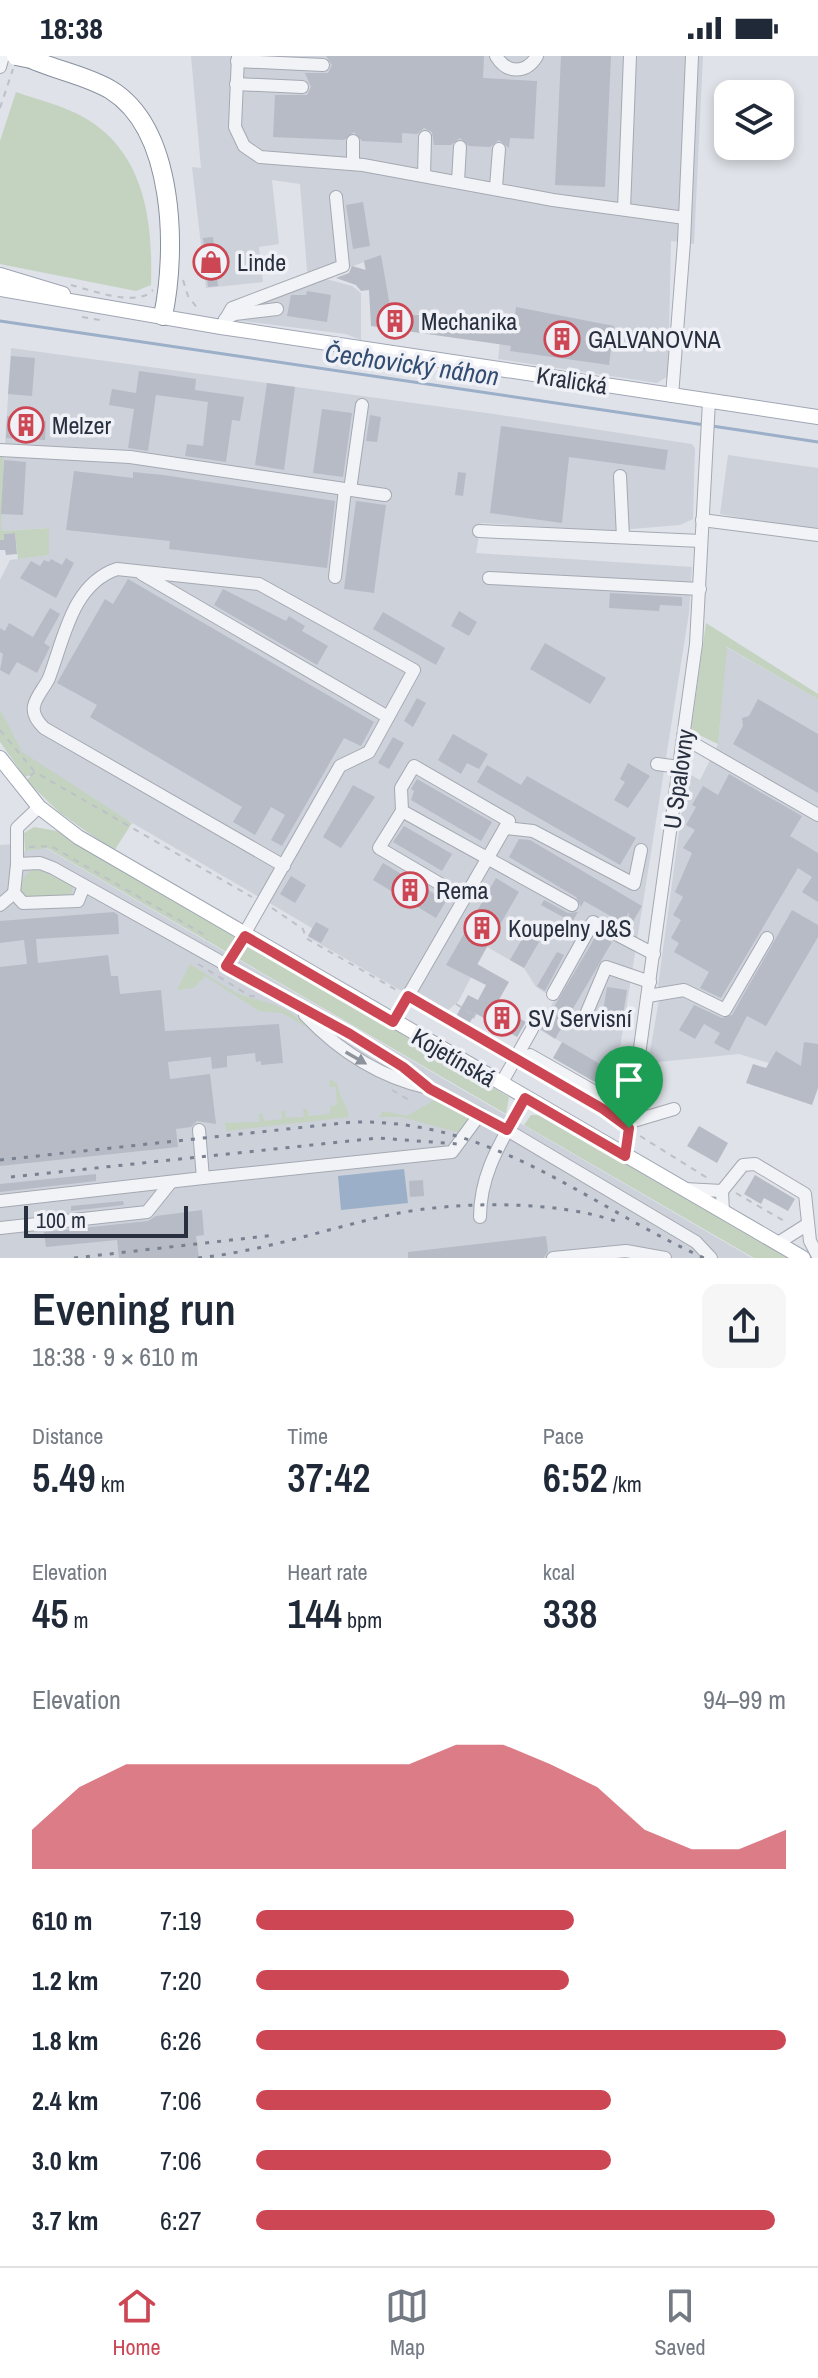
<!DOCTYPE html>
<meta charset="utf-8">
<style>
:root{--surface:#fff;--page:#f6f6f7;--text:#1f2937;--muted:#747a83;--line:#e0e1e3;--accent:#cc4654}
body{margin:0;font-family:"Archivo Narrow",sans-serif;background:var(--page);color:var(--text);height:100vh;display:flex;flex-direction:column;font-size:30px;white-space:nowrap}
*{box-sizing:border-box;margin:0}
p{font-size:26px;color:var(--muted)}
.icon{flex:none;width:44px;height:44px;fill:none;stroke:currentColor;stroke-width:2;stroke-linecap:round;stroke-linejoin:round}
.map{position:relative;height:1202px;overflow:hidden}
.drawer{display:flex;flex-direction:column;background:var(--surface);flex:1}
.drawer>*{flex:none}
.tools{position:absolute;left:714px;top:24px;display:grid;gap:16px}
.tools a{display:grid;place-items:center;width:80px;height:80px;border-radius:16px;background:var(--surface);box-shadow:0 4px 12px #0003;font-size:40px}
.scale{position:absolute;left:24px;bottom:20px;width:164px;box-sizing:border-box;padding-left:8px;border:4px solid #28303f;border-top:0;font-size:22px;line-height:28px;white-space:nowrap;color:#28303f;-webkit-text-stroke:6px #eff1f6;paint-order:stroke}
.pin{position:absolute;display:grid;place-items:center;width:68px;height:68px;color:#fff;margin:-82px -34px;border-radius:50% 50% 50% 0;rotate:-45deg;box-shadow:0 0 8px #0007}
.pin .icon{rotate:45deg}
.round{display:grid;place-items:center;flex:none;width:84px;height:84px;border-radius:16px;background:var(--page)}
.overview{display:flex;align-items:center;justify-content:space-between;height:136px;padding:0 32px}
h1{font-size:44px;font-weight:600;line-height:60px}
.figures{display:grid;grid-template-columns:repeat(3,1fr);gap:12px;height:136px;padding:8px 32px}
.figures div{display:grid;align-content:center}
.figures b{font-size:40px;font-weight:600}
.figures small{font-size:22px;font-weight:400}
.figures p{font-size:22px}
.chart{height:224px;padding:16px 32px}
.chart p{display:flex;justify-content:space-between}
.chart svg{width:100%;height:144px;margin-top:8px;fill:var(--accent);opacity:.7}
ul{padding:0 32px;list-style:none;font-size:26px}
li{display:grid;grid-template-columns:128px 96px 1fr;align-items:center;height:60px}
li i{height:20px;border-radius:10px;background:var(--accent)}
.status{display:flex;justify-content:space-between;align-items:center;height:56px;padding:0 40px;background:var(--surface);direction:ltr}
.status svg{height:22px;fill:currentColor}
.menu{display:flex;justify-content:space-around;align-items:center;height:112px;border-top:2px solid var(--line);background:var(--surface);font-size:22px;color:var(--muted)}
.menu a{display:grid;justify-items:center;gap:4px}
.menu .active{color:var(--accent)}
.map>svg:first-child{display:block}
.built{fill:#cdd1da}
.green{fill:#c4d2c0}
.water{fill:#9bafc8}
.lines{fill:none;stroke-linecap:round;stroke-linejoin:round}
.stream{stroke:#9bafc8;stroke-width:3}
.building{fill:#b6bbc5}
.minor-casing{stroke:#a4a9b2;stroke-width:14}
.major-casing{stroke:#9fa6b4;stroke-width:16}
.highway-casing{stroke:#878f9f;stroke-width:20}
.path{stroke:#bdc0c7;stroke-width:2;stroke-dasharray:6 6;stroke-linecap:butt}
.minor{stroke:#f2f3f7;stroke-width:12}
.major{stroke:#fff;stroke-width:14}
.highway{stroke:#fff;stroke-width:18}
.rail{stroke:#798191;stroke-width:3;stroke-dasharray:4 8;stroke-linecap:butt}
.highway-bridge-casing{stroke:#878f9f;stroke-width:20;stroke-linecap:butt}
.highway-bridge{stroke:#fff;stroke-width:18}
.oneway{fill:#8d929b}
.route-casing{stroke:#fff;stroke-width:16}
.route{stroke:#cc4654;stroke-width:10}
.labels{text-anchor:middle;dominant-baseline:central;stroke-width:7;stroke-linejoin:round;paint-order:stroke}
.poi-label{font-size:24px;fill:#28303f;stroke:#eff1f6;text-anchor:start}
.street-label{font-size:24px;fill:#28303f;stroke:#eff1f6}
.water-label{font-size:26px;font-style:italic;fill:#334d72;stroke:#eff1f6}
</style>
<div class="status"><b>18:38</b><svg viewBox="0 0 49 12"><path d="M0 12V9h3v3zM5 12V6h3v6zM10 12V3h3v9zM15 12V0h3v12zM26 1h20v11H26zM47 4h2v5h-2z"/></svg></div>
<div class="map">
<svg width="818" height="1202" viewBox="0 0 818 1202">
<rect width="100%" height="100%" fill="#dfe2e8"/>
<g class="built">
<polygon points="191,0 703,0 694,188 671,185 668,320 657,327 498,303 502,268 372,253 364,206 322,222 352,230 361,237 361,284 346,278 234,264 236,254 308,226 300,128 272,124 279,188 259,191 263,226 206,232 192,111 201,112"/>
<polygon points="11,292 494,358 692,388 695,392 693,463 680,469 607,475 481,467 476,497 692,511 689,557 616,1017 538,973 555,943 536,931 524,912 487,891 458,946 447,955 405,937 308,881 312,872 88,741 21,696 0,653 0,524 10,504 48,499 48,472 3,475 0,472"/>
<polygon points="728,399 818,412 818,486 773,479 775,468 720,458"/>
<polygon points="726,591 818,643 818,1022 739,998 648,1007 660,938 658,930 687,717 700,724 718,688"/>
<polygon points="16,788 18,796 46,792 752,1202 0,1202 0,789"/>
</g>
<g class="green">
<path d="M16 36C38 44 65 50 85 62 145 97 153 165 151 229L136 235 0 208V85Z"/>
<polygon points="0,400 4,400 1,472 3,475 49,472 49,499 18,503 15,477 4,478 4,484 0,484"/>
<polygon points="706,567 818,638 818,643 727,591 718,688 691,675"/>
<polygon points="0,653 22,696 132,767 114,795 59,756 26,724 35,717 25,721 0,686"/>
<polygon points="34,771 57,775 509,1041 506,1058 47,792 25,795 24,777"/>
<path d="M38 813 73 830 72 836 69 840 27 841 21 835C21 824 26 814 38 813Z"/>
<path d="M190 908C209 919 231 937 251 942 270 947 293 953 306 971L282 957 259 955 205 920 194 932 177 934Z"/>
<path d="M329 1023 337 1027C339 1041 347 1049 349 1061L226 1075 225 1067 259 1066V1058L262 1057 264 1065 282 1063 281 1055H285L286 1062 304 1061 303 1053H307L308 1060 330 1058V1050L337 1049 336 1031H330Z"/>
<polygon points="436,1043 473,1061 464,1078 401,1061 379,1061 383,1055 407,1060"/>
<polygon points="531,1059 541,1059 789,1202 754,1202 524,1069"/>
</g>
<polygon class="water" points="404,1113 408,1147 341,1154 338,1120"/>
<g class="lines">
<g class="stream">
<polyline points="0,265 705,369"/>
<polyline points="712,370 818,386"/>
</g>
</g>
<g class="building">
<polygon points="326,0 484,0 483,22 537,25 534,83 510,82 509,92 499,84 490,91 469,90 460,82 451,89 434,89 432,76 424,72 417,78 402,77 402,87 362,85 354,76 344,84 273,81 275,39 307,39 311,31 305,17 328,17 332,9"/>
<polygon points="561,0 611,0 605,131 555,129"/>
<polygon points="363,146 370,190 353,193 346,149"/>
<polygon points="213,181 218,230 208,231 203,182"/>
<polygon points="381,199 391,256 419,259 420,256 514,269 516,251 614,270 609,309 510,295 511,290 371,270 369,234 361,235 356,229 336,222 349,217 352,210 366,214 364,205"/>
<polygon points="307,235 331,239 327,266 287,260 291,239 306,239"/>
<polygon points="635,274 655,275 654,294 634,293"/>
<polygon points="11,300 35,302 32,340 8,338"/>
<polygon points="139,315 196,323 195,334 244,341 240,365 232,364 226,406 185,400 187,388 203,390 208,346 194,344 156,339 148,395 128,392 134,353 109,349 112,333 136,337"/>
<polygon points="267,327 295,331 284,414 255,409"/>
<polygon points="322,353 352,357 343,421 313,417"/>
<polygon points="370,359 381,361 377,386 366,385"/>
<polygon points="7,360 46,365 45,384 6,382"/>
<polygon points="501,370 668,394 665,414 569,401 562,467 490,457"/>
<polygon points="4,404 26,406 23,459 1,458"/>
<polygon points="74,415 133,422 133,416 163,419 335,445 327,512 169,493 170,485 66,474"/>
<polygon points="458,416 466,417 463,440 455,439"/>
<polygon points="356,445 386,449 374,537 344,533"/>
<polygon points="15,477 17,498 6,499 5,494 0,494 0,484 4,484 4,478"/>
<polygon points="66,502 74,507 56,542 20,522 31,505 40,510 44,504 49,506 51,503 62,509"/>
<polygon points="128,523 374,666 361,690 344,682 282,790 271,784 285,759 271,751 255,779 233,766 242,751 90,661 97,649 57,627 105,543 113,548"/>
<polygon points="223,533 286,565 289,560 305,570 302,575 328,590 317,609 214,549"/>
<polygon points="610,537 682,541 682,550 660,549 659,555 609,552"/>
<polygon points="50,552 60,558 44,587 50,591 37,617 17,606 9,619 0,614 3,598 0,596 0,572 5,575 9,567 33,581"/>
<polygon points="459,555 477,566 469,580 451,570"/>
<polygon points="383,556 445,592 436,609 373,573"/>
<polygon points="545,587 606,622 590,648 530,613"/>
<polygon points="417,642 426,647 413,671 404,665"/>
<polygon points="758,643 818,678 818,737 733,688 743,670 742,662 749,660"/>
<polygon points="453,678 488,698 479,713 467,707 461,718 438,704"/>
<polygon points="393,681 404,687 389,713 378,707"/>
<polygon points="628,707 650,720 628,752 614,744 625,726 620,723"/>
<polygon points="487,709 521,729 527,720 636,782 620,809 477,726"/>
<polygon points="729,718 802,760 790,780 818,797 818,846 802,836 812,821 798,812 721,942 700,932 709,916 674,896 679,887 671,882 681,864 673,859 683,841 675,836 692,797 683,792 695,774 686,769 696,751 692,749 703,730 718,739"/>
<polygon points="417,723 492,766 481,785 411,744 414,735 411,733"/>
<polygon points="353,729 375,741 341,792 323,781"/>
<polygon points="404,770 452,798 442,815 393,786"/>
<polygon points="519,783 530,784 642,850 628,874 629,856 623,867 584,845 581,851 576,841 509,801"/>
<polygon points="383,807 446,845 436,862 373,824"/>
<polygon points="291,820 306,829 295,847 280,838"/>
<polygon points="496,822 519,836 477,908 509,926 496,949 526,966 517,981 475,957 467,972 454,964 468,939 478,944 486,929 446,909"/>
<polygon points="544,844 568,857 578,856 572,866 541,849"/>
<polygon points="792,854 818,869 818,881 766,970 747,960 729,995 714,987 720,977 704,968 695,983 679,974 694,949 722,962 732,959"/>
<polygon points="114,856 118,859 119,878 36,883 38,907 108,899 111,920 118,920 120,938 161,934 165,975 279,968 283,1007 261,1009 261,1005 256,1006 255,997 227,1000 227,1011 212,1013 211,1001 168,1006 170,1023 210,1018 216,1068 197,1065 191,1071 176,1073 178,1091 0,1110 0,911 27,908 24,884 0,887 0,865"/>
<polygon points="316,866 329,873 321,887 308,880"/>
<polygon points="525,878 539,886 524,912 510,904"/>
<polygon points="597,878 612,886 555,983 541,973"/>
<polygon points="557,896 564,899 545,935 537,930"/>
<polygon points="607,931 627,934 621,971 601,968"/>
<polygon points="562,986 616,1017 607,1033 553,1002"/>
<polygon points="804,986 818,988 818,1032 812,1049 746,1027 753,1008 766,1012 776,995 801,1010"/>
<polygon points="649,1015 659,1017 655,1041 645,1040"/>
<polygon points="699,1070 728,1087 717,1107 687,1090"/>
<polygon points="96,1118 96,1125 0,1136 0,1128"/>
<polygon points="755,1119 795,1143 788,1155 764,1142 761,1148 744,1138"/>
<polygon points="423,1124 424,1140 410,1141 409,1125"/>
<polygon points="123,1145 124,1149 71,1155 71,1150"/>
<polygon points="202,1154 204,1179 196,1180 199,1202 119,1202 117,1184 46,1191 44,1176 148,1165 156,1160"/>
<polygon points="546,1180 548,1195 544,1202 408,1202 408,1196"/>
</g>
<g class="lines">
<defs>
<g id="minor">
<polyline points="238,0 235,71 244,90 260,101 363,109 553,144 685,162"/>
<path d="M496 0C507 18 526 18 537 0"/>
<polyline points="237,5 323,9"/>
<polyline points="0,11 3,0"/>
<polyline points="236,28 302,31"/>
<polyline points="353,107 353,85"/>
<polyline points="424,119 425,81"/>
<polyline points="458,125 460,91"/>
<polyline points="496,131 499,93"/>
<polyline points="624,153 630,0"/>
<polyline points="225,263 235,258 277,253"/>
<polyline points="221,271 232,252 343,210 336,141"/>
<polyline points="672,340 684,186 692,0"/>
<polyline points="0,394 130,401 385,439"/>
<polyline points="620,420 623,481"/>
<polyline points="350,434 362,349"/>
<polyline points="702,464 818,479"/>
<polyline points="479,475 701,485"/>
<polyline points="142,518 388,661"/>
<polyline points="335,521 345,433"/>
<polyline points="489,522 700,533"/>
<polyline points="684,682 818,759"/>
<polyline points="657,708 679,711"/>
<polyline points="39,751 17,772 17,808 40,807 53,812 350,978 403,1011 430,1033 480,1058 696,1186 711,1202"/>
<polyline points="402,755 379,792 464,842"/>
<polyline points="505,772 533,775 634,828 641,794"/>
<polyline points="17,808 14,837 23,847 78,845 84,830"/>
<polyline points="0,849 14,837"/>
<path d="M226 910 340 710 369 696 414 614 259 528 117 513C72 528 64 583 49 622 45 631 36 640 34 650 32 659 39 667 44 672L284 810"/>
<polyline points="553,938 593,866 654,898"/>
<polyline points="648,940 684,934 725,954 767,882"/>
<polyline points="587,956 606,911 650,926"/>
<path d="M305 959C339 995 379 1021 428 1032"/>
<path d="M393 966C432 899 471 832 509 765L414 710 401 732 402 755 572 849"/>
<polyline points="530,999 632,1057"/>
<polyline points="501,1028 532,973"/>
<polyline points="630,1066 674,1053"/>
<polyline points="199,1074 203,1122 452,1096 480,1058"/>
<polyline points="625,1100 696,588 709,345"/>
<polyline points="685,1133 722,1135"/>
<polyline points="0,1145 203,1122"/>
<polyline points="723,1156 722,1135 743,1109 755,1108 805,1138 810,1185 818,1200"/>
<path d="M480 1161C480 1115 504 1082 525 1042"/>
<polyline points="0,1172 147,1156 171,1126"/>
<polyline points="778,1187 808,1168"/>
<polyline points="553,1202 626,1195 665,1202"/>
</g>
<g id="major">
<polyline points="0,219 63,238"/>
<polyline points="0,233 221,271 818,361"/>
<polyline points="0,702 39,751 78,781 803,1202"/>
</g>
<path id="highway" d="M25 0C52 14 84 18 111 34 175 74 177 194 163 260"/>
</defs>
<use href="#minor" class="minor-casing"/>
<use href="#major" class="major-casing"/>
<use href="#highway" class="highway-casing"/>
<g class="path">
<polyline points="0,52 13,13"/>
<polyline points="183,224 188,240 198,253"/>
<path d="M71 229C91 234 137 252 153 234"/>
<polyline points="82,261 100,264"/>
<polyline points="0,674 34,715"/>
<polyline points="30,720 35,716 252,841"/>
<polyline points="29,791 51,790 203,878 207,884"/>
<polyline points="272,852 303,873 306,882 398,935"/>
<polyline points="198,908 250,940 259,941"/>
<polyline points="417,946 506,997"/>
<polyline points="456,948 475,960"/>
<polyline points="467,973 476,957"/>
<polyline points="392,1034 411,1045"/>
<polyline points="640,1080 709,1123"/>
<polyline points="736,1137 786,1166"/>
</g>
<use href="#minor" class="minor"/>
<use href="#major" class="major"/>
<use href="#highway" class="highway"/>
<g class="rail">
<path d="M0 1104 352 1066C494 1063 582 1146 704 1202"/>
<polyline points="11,1121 378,1082 458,1088"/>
<polyline points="74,1202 275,1179"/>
<path d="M198 1202C265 1195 328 1172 394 1158 458 1145 557 1144 618 1166"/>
</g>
<defs>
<polyline id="highway-bridge" points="16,0 31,3"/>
</defs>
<use href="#highway-bridge" class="highway-bridge-casing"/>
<use href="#highway-bridge" class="highway-bridge"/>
</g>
<defs><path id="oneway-solid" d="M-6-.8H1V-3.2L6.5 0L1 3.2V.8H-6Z" transform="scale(2)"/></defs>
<use class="oneway" href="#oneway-solid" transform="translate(356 1002) rotate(30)"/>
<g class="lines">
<defs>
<polygon id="route" points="245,880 393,966 408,940 603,1053 629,1072 625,1100 525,1042 507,1074 430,1033 403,1011 350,978 226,910"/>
</defs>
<use href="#route" class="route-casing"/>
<use href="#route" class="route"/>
</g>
<defs>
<symbol id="shop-ring" viewBox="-11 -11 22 22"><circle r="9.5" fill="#eff1f6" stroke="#cc4654" stroke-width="1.5"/><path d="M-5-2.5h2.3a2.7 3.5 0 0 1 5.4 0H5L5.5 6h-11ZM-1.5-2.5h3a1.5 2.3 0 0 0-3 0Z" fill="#cc4654"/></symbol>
<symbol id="building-ring" viewBox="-11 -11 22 22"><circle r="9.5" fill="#eff1f6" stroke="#cc4654" stroke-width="1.5"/><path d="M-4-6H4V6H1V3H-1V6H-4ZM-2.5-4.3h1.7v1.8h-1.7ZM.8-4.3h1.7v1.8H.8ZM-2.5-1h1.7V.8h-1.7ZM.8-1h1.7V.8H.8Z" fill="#cc4654"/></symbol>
</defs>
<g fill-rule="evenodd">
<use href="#shop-ring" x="191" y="186" width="40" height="40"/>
<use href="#building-ring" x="375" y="245" width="40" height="40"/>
<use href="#building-ring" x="542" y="263" width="40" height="40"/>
<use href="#building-ring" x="6" y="349" width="40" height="40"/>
<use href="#building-ring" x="390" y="814" width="40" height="40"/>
<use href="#building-ring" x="462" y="852" width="40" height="40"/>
<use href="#building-ring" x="482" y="942" width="40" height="40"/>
</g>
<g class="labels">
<g class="poi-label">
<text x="237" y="206">Linde</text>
<text x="421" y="265">Mechanika</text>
<text x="588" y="283">GALVANOVNA</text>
<text x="52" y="369">Melzer</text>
<text x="436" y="834">Rema</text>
<text x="508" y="872">Koupelny J&amp;S</text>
<text x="528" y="962">SV Servisní</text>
</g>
<g class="street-label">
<text transform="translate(572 324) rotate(9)">Kralická</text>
<text transform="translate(678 723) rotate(-82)">U Spalovny</text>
<text transform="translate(454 1001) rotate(30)">Kojetínská</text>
</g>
<g class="water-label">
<text transform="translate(412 308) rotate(8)">Čechovický náhon</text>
</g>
</g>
</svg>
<div class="tools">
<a><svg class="icon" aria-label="layers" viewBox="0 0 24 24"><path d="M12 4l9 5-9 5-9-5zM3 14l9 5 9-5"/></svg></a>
</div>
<div class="scale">100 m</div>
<div class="pin" style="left:629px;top:1072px;background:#1e9e55"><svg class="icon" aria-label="arrive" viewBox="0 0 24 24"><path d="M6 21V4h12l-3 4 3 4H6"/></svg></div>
</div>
<section class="drawer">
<div class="overview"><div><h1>Evening run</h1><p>18:38 · 9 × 610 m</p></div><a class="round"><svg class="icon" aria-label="share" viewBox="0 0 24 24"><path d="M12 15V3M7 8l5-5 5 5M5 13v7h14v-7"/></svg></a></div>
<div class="figures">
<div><p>Distance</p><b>5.49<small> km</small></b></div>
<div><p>Time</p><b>37:42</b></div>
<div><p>Pace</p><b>6:52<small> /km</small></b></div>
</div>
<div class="figures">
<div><p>Elevation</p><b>45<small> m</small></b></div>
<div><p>Heart rate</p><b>144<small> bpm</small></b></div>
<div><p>kcal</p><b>338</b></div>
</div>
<div class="chart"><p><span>Elevation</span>94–99 m</p>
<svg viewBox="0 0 160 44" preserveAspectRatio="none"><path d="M0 44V32L10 19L20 12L30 12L40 12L50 12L60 12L70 12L80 12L90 6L100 6L110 12L120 19L130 32L140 38L150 38L160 32V44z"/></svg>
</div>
<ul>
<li><b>610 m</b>7:19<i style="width:60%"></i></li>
<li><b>1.2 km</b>7:20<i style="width:59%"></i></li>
<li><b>1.8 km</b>6:26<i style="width:100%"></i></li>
<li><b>2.4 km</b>7:06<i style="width:67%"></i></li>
<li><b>3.0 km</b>7:06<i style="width:67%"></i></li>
<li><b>3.7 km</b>6:27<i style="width:98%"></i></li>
</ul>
</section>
<nav class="menu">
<a class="active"><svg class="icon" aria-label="home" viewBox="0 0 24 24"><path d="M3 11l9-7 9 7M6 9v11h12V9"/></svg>Home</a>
<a><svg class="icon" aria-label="map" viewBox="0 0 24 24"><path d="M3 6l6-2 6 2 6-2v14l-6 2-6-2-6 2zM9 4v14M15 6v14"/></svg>Map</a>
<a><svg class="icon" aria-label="saved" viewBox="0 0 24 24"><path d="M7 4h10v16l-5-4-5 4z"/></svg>Saved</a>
</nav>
